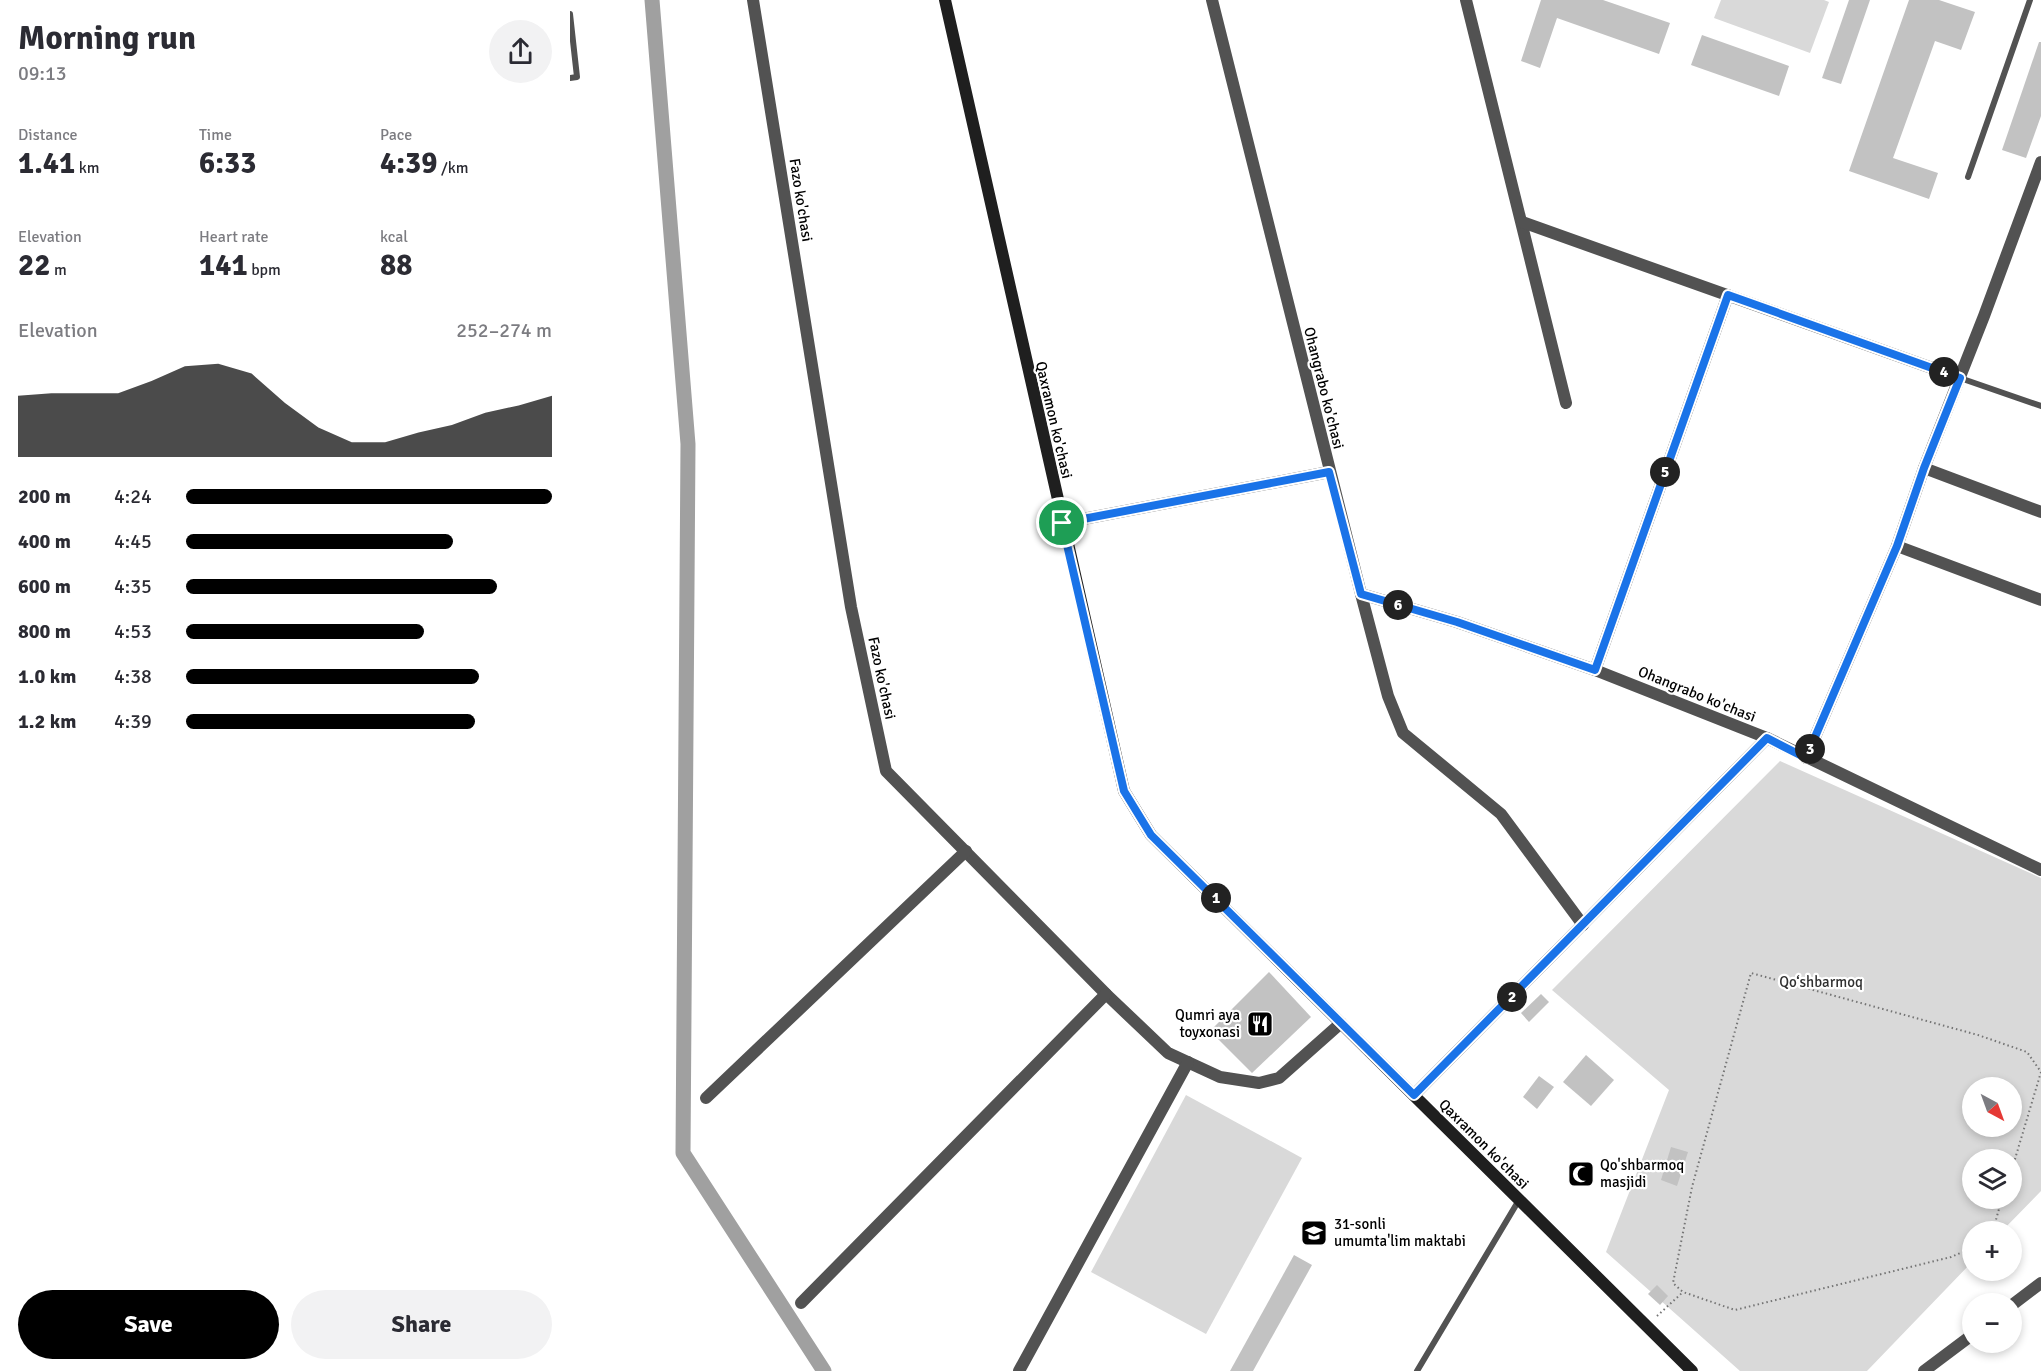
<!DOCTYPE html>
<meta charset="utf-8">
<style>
:root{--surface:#fff;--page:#f2f2f3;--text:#2b2b33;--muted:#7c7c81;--accent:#000}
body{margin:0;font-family:Signika,sans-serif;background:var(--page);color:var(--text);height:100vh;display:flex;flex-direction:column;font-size:22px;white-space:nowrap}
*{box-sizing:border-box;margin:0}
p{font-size:20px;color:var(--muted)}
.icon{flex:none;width:33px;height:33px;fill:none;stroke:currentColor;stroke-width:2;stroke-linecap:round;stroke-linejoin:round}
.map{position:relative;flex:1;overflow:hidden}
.drawer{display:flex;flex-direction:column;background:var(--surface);width:570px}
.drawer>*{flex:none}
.needle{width:39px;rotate:139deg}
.buttons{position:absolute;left:1392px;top:1077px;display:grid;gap:12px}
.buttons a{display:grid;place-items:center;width:60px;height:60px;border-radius:50%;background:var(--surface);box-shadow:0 3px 9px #0003;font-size:30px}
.pin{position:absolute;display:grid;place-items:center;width:51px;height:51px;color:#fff;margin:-26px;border:3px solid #fff;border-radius:50%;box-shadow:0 2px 6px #0007}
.km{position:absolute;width:30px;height:30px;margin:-15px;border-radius:50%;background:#222;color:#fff;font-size:16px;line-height:30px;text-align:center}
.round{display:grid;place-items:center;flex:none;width:63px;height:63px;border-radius:32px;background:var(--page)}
.overview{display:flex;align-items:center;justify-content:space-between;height:102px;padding:0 18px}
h1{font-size:33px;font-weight:700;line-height:45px}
.figures{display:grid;grid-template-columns:repeat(3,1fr);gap:9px;height:102px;padding:6px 18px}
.figures div{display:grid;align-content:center}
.figures b{font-size:30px;font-weight:700}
.figures small{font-size:16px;font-weight:400}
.figures p{font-size:16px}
.chart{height:168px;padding:12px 18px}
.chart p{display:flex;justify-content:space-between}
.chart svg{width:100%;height:108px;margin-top:6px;fill:var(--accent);opacity:.7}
.button{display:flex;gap:12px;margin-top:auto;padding:12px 18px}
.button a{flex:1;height:69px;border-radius:36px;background:var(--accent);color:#fff;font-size:24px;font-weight:700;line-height:69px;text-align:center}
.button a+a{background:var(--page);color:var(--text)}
ul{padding:0 18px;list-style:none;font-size:20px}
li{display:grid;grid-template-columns:96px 72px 1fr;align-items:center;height:45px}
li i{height:15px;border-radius:8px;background:var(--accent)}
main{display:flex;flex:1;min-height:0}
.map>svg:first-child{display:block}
.green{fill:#d9d9d9;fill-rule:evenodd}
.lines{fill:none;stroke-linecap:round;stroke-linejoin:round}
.canal{stroke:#a0a0a0;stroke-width:15}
.building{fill:#c2c2c2}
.path{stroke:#747474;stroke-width:2;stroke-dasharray:1.5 3;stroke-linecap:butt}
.lane{stroke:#525252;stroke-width:6}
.street{stroke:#525252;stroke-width:12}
.secondary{stroke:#1f1f1f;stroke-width:12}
.route-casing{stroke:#fff;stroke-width:12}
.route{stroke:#1a73e8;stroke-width:8}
.labels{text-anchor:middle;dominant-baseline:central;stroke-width:4.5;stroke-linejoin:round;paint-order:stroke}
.street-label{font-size:15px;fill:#000;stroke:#fff}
.park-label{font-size:15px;fill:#303030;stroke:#fff}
.poi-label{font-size:15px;fill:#000;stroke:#fff;text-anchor:start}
</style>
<main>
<section class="drawer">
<div class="overview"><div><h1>Morning run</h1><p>09:13</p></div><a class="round"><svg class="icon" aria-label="share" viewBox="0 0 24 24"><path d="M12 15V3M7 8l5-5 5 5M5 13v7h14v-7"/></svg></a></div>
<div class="figures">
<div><p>Distance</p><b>1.41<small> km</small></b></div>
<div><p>Time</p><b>6:33</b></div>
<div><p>Pace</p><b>4:39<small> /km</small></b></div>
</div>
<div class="figures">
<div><p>Elevation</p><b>22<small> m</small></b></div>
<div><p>Heart rate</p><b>141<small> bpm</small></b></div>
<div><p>kcal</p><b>88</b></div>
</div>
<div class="chart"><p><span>Elevation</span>252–274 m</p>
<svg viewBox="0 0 160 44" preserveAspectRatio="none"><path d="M0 44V19L10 18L20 18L30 18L40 13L50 7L60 6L70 10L80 22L90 32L100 38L110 38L120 34L130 31L140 26L150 23L160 19V44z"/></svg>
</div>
<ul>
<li><b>200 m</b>4:24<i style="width:100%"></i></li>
<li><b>400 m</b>4:45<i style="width:73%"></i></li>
<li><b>600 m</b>4:35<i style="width:85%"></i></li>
<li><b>800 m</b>4:53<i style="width:65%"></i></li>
<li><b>1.0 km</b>4:38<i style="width:80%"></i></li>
<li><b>1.2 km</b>4:39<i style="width:79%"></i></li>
</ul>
<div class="button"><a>Save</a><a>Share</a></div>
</section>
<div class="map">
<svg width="1471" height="1371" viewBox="0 0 1471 1371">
<rect width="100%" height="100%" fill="#fff"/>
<g class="green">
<polygon points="1151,0 1254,0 1259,2 1240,53 1144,18"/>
<path d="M1210 761 1471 878V1191L1432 1231 1402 1232V1262L1297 1371H1170L1036 1252 1099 1090 982 990ZM1402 1088H1442V1126H1402ZM1402 1160H1442V1198H1402Z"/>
<polygon points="616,1095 732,1158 636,1334 521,1272"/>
</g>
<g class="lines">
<polyline class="canal" points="82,0 118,444 113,1153 254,1371"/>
</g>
<g class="building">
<polygon points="971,0 1033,0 1100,23 1089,54 987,18 970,68 951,61"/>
<polygon points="1279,0 1300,0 1271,84 1252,78"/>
<polygon points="1339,0 1369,0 1405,12 1391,50 1365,41 1323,158 1368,173 1359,199 1279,171"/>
<polygon points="1132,35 1219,66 1209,96 1121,65"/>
<polygon points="1469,42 1471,42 1471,116 1456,158 1432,150"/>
<polygon points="699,972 741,1017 682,1073 640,1031"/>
<polygon points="971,994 979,1002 959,1022 951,1013"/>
<polygon points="1016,1055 1044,1080 1021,1106 993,1082"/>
<polygon points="969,1076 984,1087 967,1109 953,1097"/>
<polygon points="1101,1147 1118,1152 1107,1186 1091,1180"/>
<polygon points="724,1255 742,1265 683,1371 660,1371"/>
<polygon points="1087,1285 1098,1296 1090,1305 1078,1294"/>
</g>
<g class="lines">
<g class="path">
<polyline points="1421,1232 1424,1227 1432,1198"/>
<polyline points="1402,1248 1381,1257 1165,1310 1113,1292 1103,1283 1122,1187 1181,973 1408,1035 1457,1052 1471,1072 1442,1169"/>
<polyline points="1087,1316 1113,1292"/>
</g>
<g class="lane">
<polyline points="0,14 7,77 0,78"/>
<polyline points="1398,177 1460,0"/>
<polyline points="1390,378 1471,406"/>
<polyline points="847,1371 949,1200"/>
</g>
<g class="street">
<polyline points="183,0 281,607 316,771 536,994 598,1053 650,1077 689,1083 709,1078 771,1023"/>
<polyline points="642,0 791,594 887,622 1025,670 1197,738 1471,870"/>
<polyline points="896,0 996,403"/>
<polyline points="952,222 1390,378"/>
<polyline points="1354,468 1471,512"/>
<polyline points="492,523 759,472"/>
<polyline points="1327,546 1471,600"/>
<polyline points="791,594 818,696 833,733 931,814 1013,925"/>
<polyline points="1025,670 1158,295"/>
<polyline points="1236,758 1327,546 1354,468 1414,316 1471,162"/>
<polyline points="844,1095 1197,738"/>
<polyline points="136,1098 396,851"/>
<polyline points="231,1303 536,994"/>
<polyline points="1442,1305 1471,1283"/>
<polyline points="449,1371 618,1062"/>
<polyline points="1354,1371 1402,1335"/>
</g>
<polyline class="secondary" points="375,0 554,791 581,835 1122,1371"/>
</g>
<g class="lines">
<defs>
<polygon id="route" points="1158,295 1390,378 1354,468 1327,546 1236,758 1197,738 844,1095 581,835 554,791 492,523 759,472 791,594 887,622 1025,670"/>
</defs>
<use href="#route" class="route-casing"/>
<use href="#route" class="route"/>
</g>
<defs>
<symbol id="restaurant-square" viewBox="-11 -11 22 22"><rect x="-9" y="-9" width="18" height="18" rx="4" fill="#000" stroke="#fff"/><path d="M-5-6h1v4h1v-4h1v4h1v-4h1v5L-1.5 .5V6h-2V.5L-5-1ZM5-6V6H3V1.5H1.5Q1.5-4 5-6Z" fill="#fff"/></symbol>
<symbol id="mosque-square" viewBox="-11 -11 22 22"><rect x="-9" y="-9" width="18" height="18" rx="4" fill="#000" stroke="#fff"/><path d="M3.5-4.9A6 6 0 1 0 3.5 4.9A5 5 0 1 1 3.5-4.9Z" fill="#fff"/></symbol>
<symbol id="school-square" viewBox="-11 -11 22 22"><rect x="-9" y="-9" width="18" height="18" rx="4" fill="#000" stroke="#fff"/><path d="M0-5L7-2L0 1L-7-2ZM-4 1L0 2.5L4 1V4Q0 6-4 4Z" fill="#fff"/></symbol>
</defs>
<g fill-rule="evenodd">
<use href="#restaurant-square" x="675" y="1009" width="30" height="30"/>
<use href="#mosque-square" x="996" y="1159" width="30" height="30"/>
<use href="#school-square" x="729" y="1218" width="30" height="30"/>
</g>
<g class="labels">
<g class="street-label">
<text transform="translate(231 200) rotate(81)">Fazo ko'chasi</text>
<text transform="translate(754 388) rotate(76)">Ohangrabo ko'chasi</text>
<text transform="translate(484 420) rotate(77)">Qaxramon ko'chasi</text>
<text transform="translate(312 678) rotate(78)">Fazo ko'chasi</text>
<text transform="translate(1127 694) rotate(22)">Ohangrabo ko'chasi</text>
<text transform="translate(914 1144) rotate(45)">Qaxramon ko'chasi</text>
</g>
<g class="park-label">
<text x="1251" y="982">Qo‘shbarmoq</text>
</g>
<g class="poi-label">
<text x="670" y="1015" text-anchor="end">Qumri aya<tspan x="670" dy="17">toyxonasi</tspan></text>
<text x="1030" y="1165">Qo'shbarmoq<tspan x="1030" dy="17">masjidi</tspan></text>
<text x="764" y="1224">31-sonli<tspan x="764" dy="17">umumta'lim maktabi</tspan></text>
</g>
</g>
</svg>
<div class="buttons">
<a><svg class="needle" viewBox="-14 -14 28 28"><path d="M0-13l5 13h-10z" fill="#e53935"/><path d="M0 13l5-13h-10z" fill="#7c7c81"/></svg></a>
<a><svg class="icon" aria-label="layers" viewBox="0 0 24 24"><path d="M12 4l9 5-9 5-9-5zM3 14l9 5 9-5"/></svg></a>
<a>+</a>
<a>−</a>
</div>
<div class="pin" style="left:492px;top:523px;background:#1e9e55"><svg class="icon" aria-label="arrive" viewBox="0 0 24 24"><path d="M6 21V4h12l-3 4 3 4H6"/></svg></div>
<b class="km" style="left:646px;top:898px">1</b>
<b class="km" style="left:942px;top:997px">2</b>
<b class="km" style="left:1240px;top:749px">3</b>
<b class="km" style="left:1374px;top:372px">4</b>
<b class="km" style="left:1095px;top:472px">5</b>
<b class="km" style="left:828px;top:605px">6</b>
</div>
</main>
